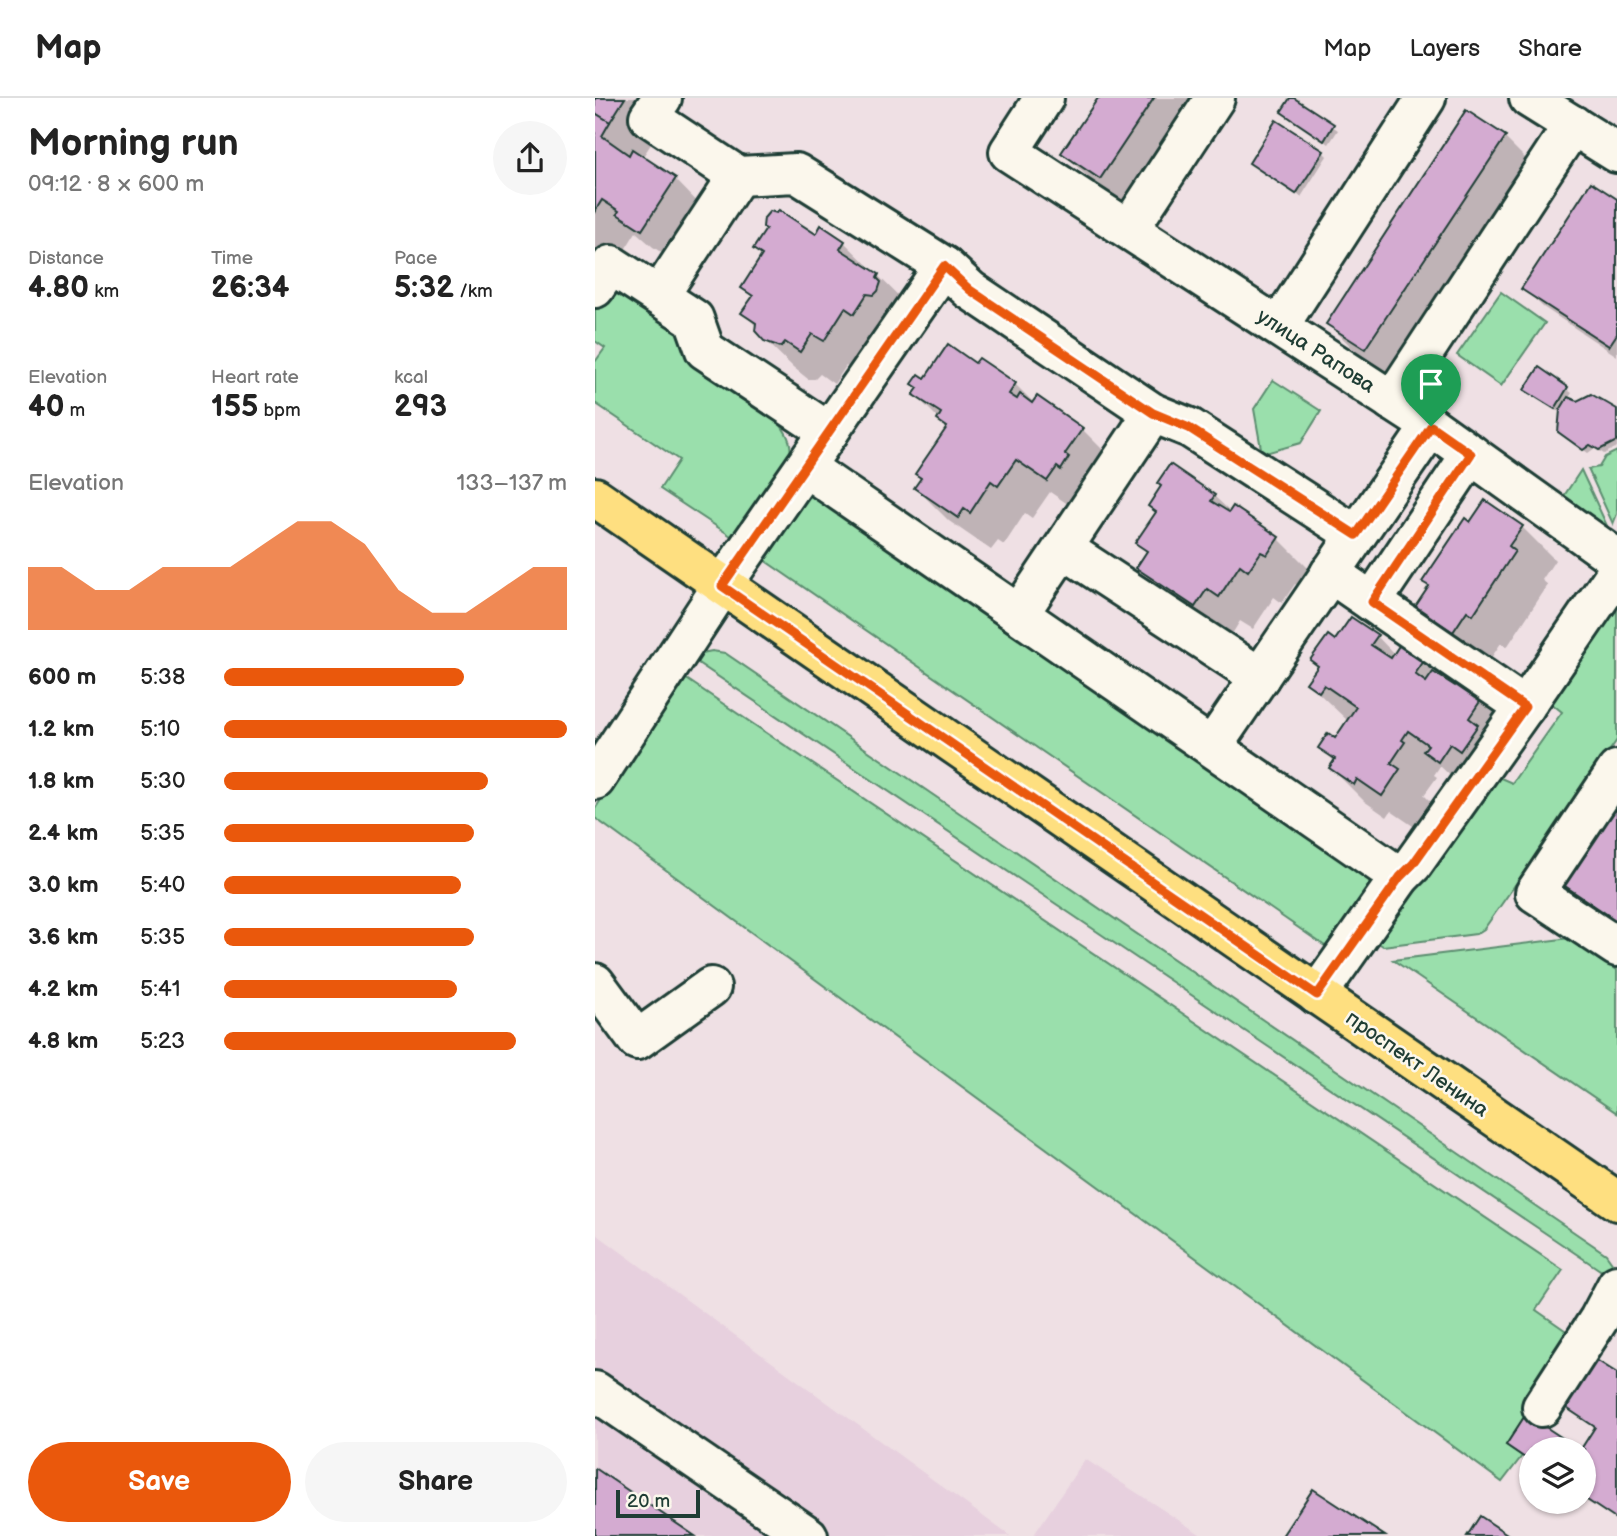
<!DOCTYPE html>
<meta charset="utf-8">
<style>
:root{--surface:#fff;--page:#f6f6f6;--text:#222;--muted:#767676;--line:#e0e0e0;--accent:#ea580c}
body{margin:0;font-family:"Balsamiq Sans",sans-serif;background:var(--page);color:var(--text);height:100vh;display:flex;flex-direction:column;font-size:26px;white-space:nowrap}
*{box-sizing:border-box;margin:0}
p{font-size:23px;color:var(--muted)}
.icon{flex:none;width:38px;height:38px;fill:none;stroke:currentColor;stroke-width:2;stroke-linecap:round;stroke-linejoin:round}
.map{position:relative;flex:1;overflow:hidden}
.details{display:flex;flex-direction:column;background:var(--surface);width:595px}
.details>*{flex:none}
.controls{position:absolute;left:924px;top:1339px;display:grid;gap:14px}
.controls a{display:grid;place-items:center;width:77px;height:77px;border-radius:50%;background:var(--surface);box-shadow:0 2px 5px #0004;font-size:35px}
.scale{position:absolute;left:21px;bottom:18px;width:84px;box-sizing:border-box;padding-left:7px;border:4px solid #1f3d34;border-top:0;font-size:19px;line-height:24px;white-space:nowrap;color:#1f3d34;-webkit-text-stroke:5px #fbf7ec;paint-order:stroke}
.pin{position:absolute;display:grid;place-items:center;width:60px;height:60px;color:#fff;margin:-72px -30px;border-radius:50% 50% 50% 0;rotate:-45deg;box-shadow:0 0 7px #0007}
.pin .icon{rotate:45deg}
.round{display:grid;place-items:center;flex:none;width:74px;height:74px;border-radius:37px;background:var(--page)}
.overview{display:flex;align-items:center;justify-content:space-between;height:119px;padding:0 28px}
h1{font-size:38px;font-weight:600;line-height:52px}
.stats{display:grid;grid-template-columns:repeat(3,1fr);gap:10px;height:119px;padding:7px 28px}
.stats div{display:grid;align-content:center}
.stats b{font-size:30px;font-weight:600}
.stats small{font-size:19px;font-weight:400}
.stats p{font-size:19px}
.chart{height:196px;padding:14px 28px}
.chart p{display:flex;justify-content:space-between}
.chart svg{width:100%;height:126px;margin-top:7px;fill:var(--accent);opacity:.7}
.cta{display:flex;gap:14px;margin-top:auto;padding:14px 28px}
.cta a{flex:1;height:80px;border-radius:42px;background:var(--accent);color:#fff;font-size:28px;font-weight:600;line-height:80px;text-align:center}
.cta a+a{background:var(--page);color:var(--text)}
ul{padding:0 28px;list-style:none;font-size:23px}
li{display:grid;grid-template-columns:112px 84px 1fr;align-items:center;height:52px}
li i{height:18px;border-radius:9px;background:var(--accent)}
header{display:flex;align-items:center;gap:42px;box-sizing:border-box;height:98px;padding:0 35px;background:var(--surface);border-bottom:2px solid var(--line)}
header strong{font-size:33px}
nav{display:flex;gap:38px;margin-inline-start:auto;font-size:24px}
main{display:flex;flex:1;min-height:0}
.map>svg:first-child{display:block}
.built{fill:#e7d0de}
.green{fill:#9adfac;stroke:#5c8e70;stroke-width:2}
.shadow{fill:#0003}
.building{fill:#d4abd1;stroke:#1f3d34;stroke-width:2}
.lines{fill:none;stroke-linecap:round;stroke-linejoin:round}
.minor-casing{stroke:#1f3d34;stroke-width:44}
.major-casing{stroke:#1f3d34;stroke-width:44}
.minor{stroke:#fbf7ec;stroke-width:38}
.major{stroke:#fedf80;stroke-width:38}
.route-casing{stroke:#fff;stroke-width:14}
.route{stroke:#ea580c;stroke-width:9}
.labels{text-anchor:middle;dominant-baseline:central;stroke-width:5;stroke-linejoin:round;paint-order:stroke}
.street-label{font-size:21px;fill:#1f3d34;stroke:#fbf7ec}
</style>
<header>
<strong>Map</strong>
<nav><a>Map</a><a>Layers</a><a>Share</a></nav>
</header>
<main>
<section class="details">
<div class="overview"><div><h1>Morning run</h1><p>09:12 · 8 × 600 m</p></div><a class="round"><svg class="icon" aria-label="share" viewBox="0 0 24 24"><path d="M12 15V3M7 8l5-5 5 5M5 13v7h14v-7"/></svg></a></div>
<div class="stats">
<div><p>Distance</p><b>4.80<small> km</small></b></div>
<div><p>Time</p><b>26:34</b></div>
<div><p>Pace</p><b>5:32<small> /km</small></b></div>
</div>
<div class="stats">
<div><p>Elevation</p><b>40<small> m</small></b></div>
<div><p>Heart rate</p><b>155<small> bpm</small></b></div>
<div><p>kcal</p><b>293</b></div>
</div>
<div class="chart"><p><span>Elevation</span>133–137 m</p>
<svg viewBox="0 0 160 44" preserveAspectRatio="none"><path d="M0 44V22L10 22L20 30L30 30L40 22L50 22L60 22L70 14L80 6L90 6L100 14L110 30L120 38L130 38L140 30L150 22L160 22V44z"/></svg>
</div>
<ul>
<li><b>600 m</b>5:38<i style="width:70%"></i></li>
<li><b>1.2 km</b>5:10<i style="width:100%"></i></li>
<li><b>1.8 km</b>5:30<i style="width:77%"></i></li>
<li><b>2.4 km</b>5:35<i style="width:73%"></i></li>
<li><b>3.0 km</b>5:40<i style="width:69%"></i></li>
<li><b>3.6 km</b>5:35<i style="width:73%"></i></li>
<li><b>4.2 km</b>5:41<i style="width:68%"></i></li>
<li><b>4.8 km</b>5:23<i style="width:85%"></i></li>
</ul>
<div class="cta"><a>Save</a><a>Share</a></div>
</section>
<div class="map">
<svg width="1022" height="1438" viewBox="0 0 1022 1438">
<rect width="100%" height="100%" fill="#efe0e4"/>
<filter id="ink" filterUnits="userSpaceOnUse"><feTurbulence type="fractalNoise" baseFrequency=".0143" numOctaves="2"/><feDisplacementMap in="SourceGraphic" scale="14" xChannelSelector="R" yChannelSelector="G"/><feConvolveMatrix kernelMatrix="1 2 1 2 8 2 1 2 1" color-interpolation-filters="sRGB"/></filter>
<g filter="url(#ink)">
<g class="built">
<polygon points="0,1135 415,1438 0,1438"/>
<polygon points="490,1361 608,1438 438,1438"/>
</g>
<g class="green">
<path d="M19 192 84 228 95 264 179 320C209 349 193 369 172 396 161 411 150 425 139 440L65 391 84 362 0 305V264L10 250 0 243V209Z"/>
<polygon points="906,194 950,225 906,288 862,257"/>
<polygon points="678,282 726,313 706,345 667,356 659,311"/>
<polygon points="1022,353 1022,416 1018,426 993,371 1004,369 1010,359"/>
<polygon points="986,372 1014,432 965,404"/>
<polygon points="217,393 226,396 781,786 739,850 730,848 169,462 166,458 167,450"/>
<polygon points="1022,504 1022,642 889,831 881,836 788,848 777,841 892,674 917,685 967,614 951,601"/>
<polygon points="117,553 130,555 1011,1156 1018,1166 1017,1180 100,563 107,555"/>
<polygon points="87,578 968,1172 941,1212 977,1237 928,1309 931,1316 911,1347 927,1358 907,1384 0,720 0,711"/>
<polygon points="975,840 1022,872 1022,1015 798,862"/>
</g>
<g class="shadow">
<polygon points="0,0 78,0 76,15 47,60 80,81 113,115 81,164 58,149 41,134 26,158 0,186"/>
<polygon points="505,0 614,0 539,113 502,88 468,55"/>
<polygon points="696,0 743,32 734,46 692,18"/>
<polygon points="909,39 943,73 804,283 766,259 733,225"/>
<polygon points="728,54 732,58 706,99 656,65"/>
<polygon points="1022,103 1022,258 948,209 929,191"/>
<polygon points="222,138 249,144 317,211 263,275 251,268 239,286 225,276 220,281 213,281 198,269 163,235 161,228 148,215 158,200 148,190 168,159 161,151"/>
<polygon points="381,267 420,286 439,305 487,331 520,364 486,415 455,394 437,420 430,415 409,447 403,443 396,452 354,423 321,390 353,330 320,297 330,282"/>
<polygon points="944,272 977,295 973,301 982,305 1022,313 1022,349 1009,356 1000,350 993,355 969,338 966,315 936,296"/>
<polygon points="619,398 636,414 683,440 716,473 706,489 700,486 687,505 679,499 658,531 645,523 634,541 576,503 543,469 553,455 543,444 562,415 555,408"/>
<polygon points="876,426 927,429 960,462 947,482 953,487 912,549 906,545 892,566 855,542 822,509"/>
<polygon points="782,538 800,557 832,558 862,588 866,581 922,630 864,686 845,668 839,677 842,679 829,697 838,706 821,730 796,713 792,719 769,703 736,670 740,664 725,649 740,643 753,623 713,585 741,545"/>
<polygon points="1022,706 1022,827 988,805 969,786"/>
</g>
<g class="building">
<polygon points="0,0 30,0 15,24 0,15"/>
<polygon points="503,0 559,0 505,81 466,55"/>
<polygon points="695,0 699,0 739,26 729,43 686,14"/>
<polygon points="871,12 911,38 770,251 731,226"/>
<polygon points="0,15 15,24 7,38 34,57 37,51 81,80 47,132 22,116 24,113 7,102 0,113"/>
<polygon points="681,22 729,53 701,96 654,65"/>
<polygon points="996,84 1022,101 1022,236 1014,248 926,191"/>
<polygon points="184,112 221,136 226,127 250,143 245,151 284,176 282,180 286,184 283,193 279,197 272,196 259,216 250,210 229,243 217,236 205,254 190,244 186,249 169,243 160,233 161,225 146,215 158,198 146,190 167,157 158,151 171,131 168,129 169,120 175,113 182,115"/>
<polygon points="353,246 380,265 384,260 421,285 414,296 422,301 425,296 437,305 442,298 488,330 470,356 474,359 466,372 462,369 452,383 421,362 403,388 396,383 375,415 369,411 363,420 319,390 326,380 320,376 352,329 342,322 346,315 318,297 323,290 317,286 324,276 330,280"/>
<polygon points="944,269 973,289 960,311 929,292"/>
<polygon points="996,296 1022,311 1022,343 1004,352 995,347 988,352 963,334 965,312 973,299 982,303"/>
<polygon points="575,366 620,397 616,403 634,414 638,408 684,439 672,457 666,454 653,473 645,467 624,499 612,491 600,509 541,470 552,453 540,445 561,414 553,408 566,388 562,385"/>
<polygon points="890,402 928,428 914,448 920,453 878,517 872,513 858,534 820,509 834,488 827,484 870,420 875,424"/>
<polygon points="756,519 783,537 776,547 796,560 809,540 833,557 820,576 831,584 838,574 860,588 866,579 890,596 874,620 883,627 865,653 855,646 843,664 828,653 833,647 813,633 807,642 810,644 796,665 805,671 787,698 762,681 759,687 734,670 740,661 723,650 733,635 740,640 761,609 729,587 724,594 711,585 723,568 715,562 733,537 740,542"/>
<polygon points="1022,703 1022,823 967,786"/>
<polygon points="995,1258 1022,1275 1022,1422 989,1400 989,1351 986,1351 1000,1329 964,1305"/>
<polygon points="931,1316 984,1351 936,1351 936,1364 911,1347"/>
<polygon points="0,1370 100,1438 0,1438"/>
<polygon points="718,1391 790,1438 687,1438"/>
<polygon points="885,1418 915,1438 872,1438"/>
</g>
<g class="lines">
<defs>
<g id="minor">
<polyline points="67,0 54,19 143,78 201,75 349,168 375,192 558,315 595,330 761,437"/>
<polyline points="449,0 414,54 836,328 1022,461"/>
<polyline points="934,0 1022,55"/>
<polyline points="534,131 620,0"/>
<polyline points="0,190 16,167 99,221 110,252 234,334"/>
<polyline points="64,198 143,78"/>
<polyline points="684,228 831,0"/>
<polyline points="797,303 978,27"/>
<polyline points="210,369 805,779"/>
<polyline points="469,451 665,579"/>
<polyline points="735,475 930,609"/>
<polyline points="777,504 876,356"/>
<polyline points="424,516 558,315"/>
<polyline points="617,649 836,328"/>
<polyline points="1022,672 940,795 1022,849"/>
<polyline points="0,682 127,488 349,168"/>
<polyline points="0,885 42,942 116,889"/>
<polyline points="722,897 805,779 818,766 936,600 1022,474"/>
<polyline points="0,1293 213,1438"/>
<polyline points="947,1309 1004,1221 1022,1187"/>
</g>
<polyline id="major" points="0,399 1022,1103"/>
</defs>
<use href="#minor" class="minor-casing"/>
<use href="#major" class="major-casing"/>
<use href="#minor" class="minor"/>
<use href="#major" class="major"/>
</g>
</g>
<g class="lines" filter="url(#ink)">
<defs>
<polygon id="route" points="349,168 375,192 558,315 594,330 761,437 836,328 876,356 777,504 930,609 818,766 805,779 722,897 127,488"/>
</defs>
<use href="#route" class="route-casing"/>
<use href="#route" class="route"/>
</g>
<g class="labels">
<g class="street-label">
<text transform="translate(721 253) rotate(33)">улица Рапова</text>
<text transform="translate(822 966) rotate(35)">проспект Ленина</text>
</g>
</g>
</svg>
<div class="controls">
<a><svg class="icon" aria-label="layers" viewBox="0 0 24 24"><path d="M12 4l9 5-9 5-9-5zM3 14l9 5 9-5"/></svg></a>
</div>
<div class="scale">20 m</div>
<div class="pin" style="left:836px;top:328px;background:#1e9e55"><svg class="icon" aria-label="arrive" viewBox="0 0 24 24"><path d="M6 21V4h12l-3 4 3 4H6"/></svg></div>
</div>
</main>
